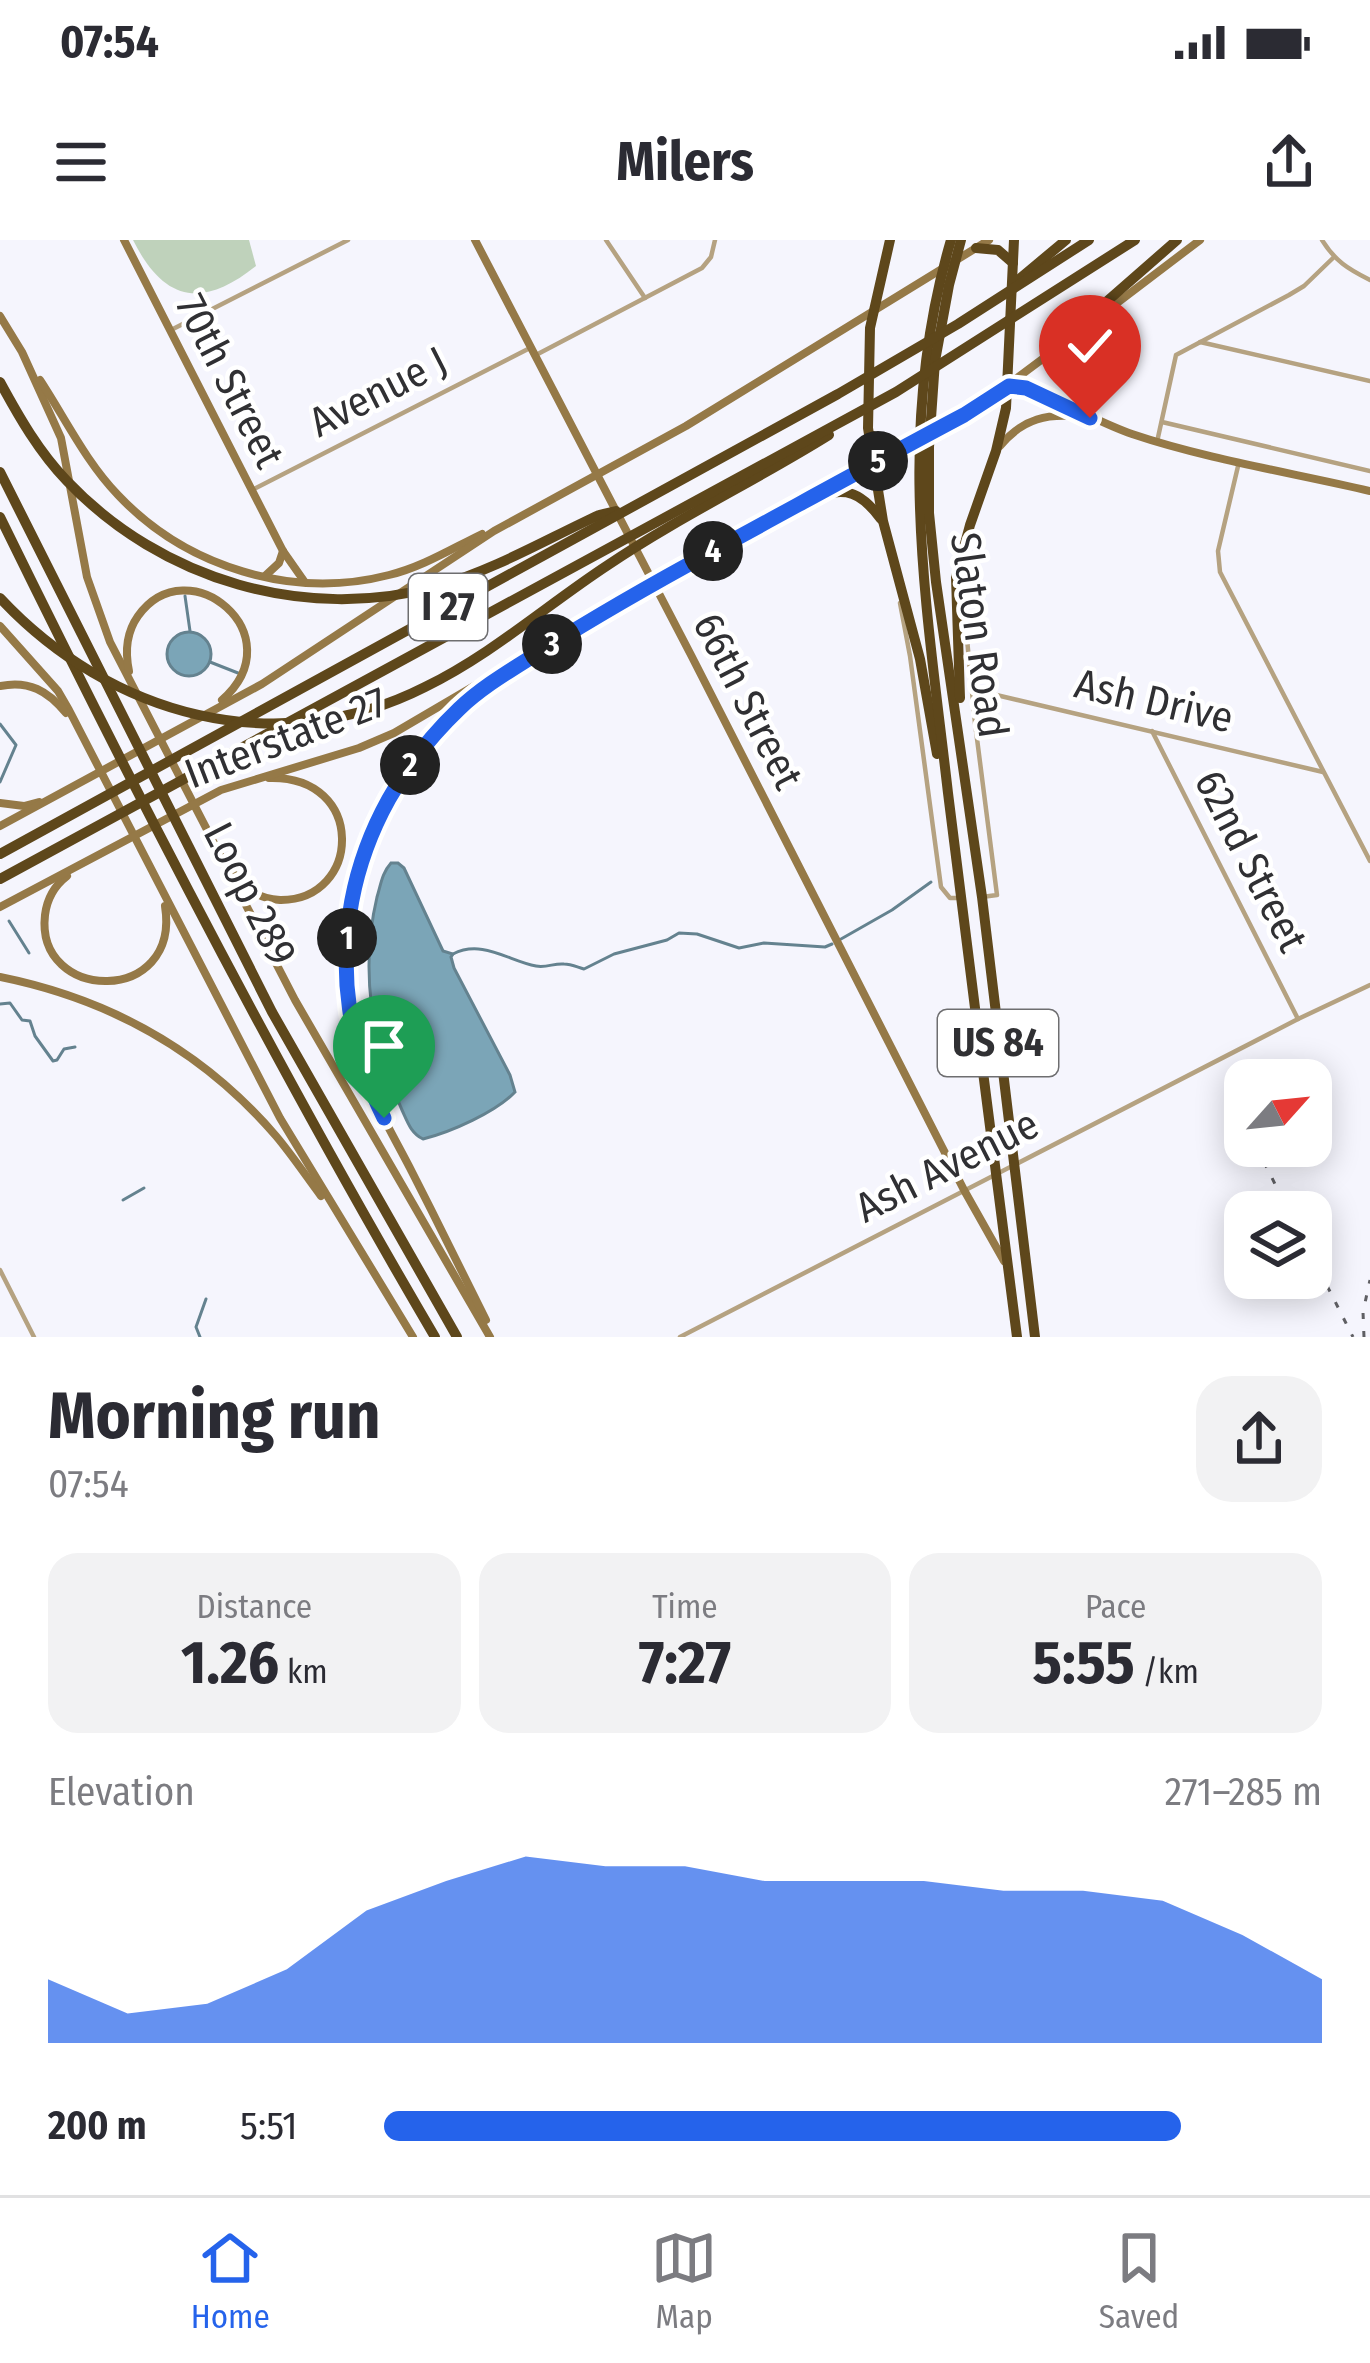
<!DOCTYPE html>
<meta charset="utf-8">
<style>
:root{--surface:#fff;--page:#f2f2f3;--text:#2b2b33;--muted:#7c7c81;--line:#e1e1e2;--accent:#2563eb}
body{margin:0;font-family:"Fira Sans Condensed",sans-serif;background:var(--page);color:var(--text);height:100vh;display:flex;flex-direction:column;font-size:45px;white-space:nowrap}
*{box-sizing:border-box;margin:0}
p{font-size:39px;color:var(--muted)}
.icon{flex:none;width:66px;height:66px;fill:none;stroke:currentColor;stroke-width:2;stroke-linecap:round;stroke-linejoin:round}
.map{position:relative;height:1097px;overflow:hidden}
.drawer{display:flex;flex-direction:column;background:var(--surface);flex:1}
.drawer>*{flex:none}
.needle{width:78px;rotate:63deg}
.buttons{position:absolute;left:1224px;top:819px;display:grid;gap:24px}
.buttons a{display:grid;place-items:center;width:108px;height:108px;border-radius:24px;background:var(--surface);box-shadow:0 6px 30px #0003;font-size:60px}
.pin{position:absolute;display:grid;place-items:center;width:102px;height:102px;color:#fff;margin:-123px -51px;border-radius:50% 50% 50% 0;rotate:-45deg;box-shadow:0 0 12px #0007}
.pin .icon{rotate:45deg}
.km{position:absolute;width:60px;height:60px;margin:-30px;border-radius:50%;background:#222;color:#fff;font-size:33px;line-height:60px;text-align:center}
.round{display:grid;place-items:center;flex:none;width:126px;height:126px;border-radius:36px;background:var(--page)}
.overview{display:flex;align-items:center;justify-content:space-between;height:204px;padding:0 48px}
h1{font-size:66px;font-weight:700;line-height:90px}
.metrics{display:grid;grid-template-columns:repeat(3,1fr);gap:18px;height:204px;padding:12px 48px}
.metrics div{display:grid;align-content:center;border-radius:30px;background:var(--page);text-align:center}
.metrics b{font-size:60px;font-weight:700}
.metrics small{font-size:33px;font-weight:400}
.metrics p{font-size:33px}
.chart{height:336px;padding:24px 48px}
.chart p{display:flex;justify-content:space-between}
.chart svg{width:100%;height:216px;margin-top:12px;fill:var(--accent);opacity:.7}
ul{padding:0 48px;list-style:none;font-size:39px}
li{display:grid;grid-template-columns:192px 144px 1fr;align-items:center;height:90px}
li i{height:30px;border-radius:15px;background:var(--accent)}
.status{display:flex;justify-content:space-between;align-items:center;height:84px;padding:0 60px;background:var(--surface);direction:ltr}
.status svg{height:33px;fill:currentColor}
header{display:flex;justify-content:space-between;align-items:center;height:156px;padding:0 48px;background:var(--surface);font-size:54px;font-weight:700}
.tabs{display:flex;justify-content:space-around;align-items:center;height:168px;border-top:3px solid var(--line);background:var(--surface);font-size:33px;color:var(--muted)}
.tabs a{display:grid;justify-items:center;gap:6px}
.tabs .active{color:var(--accent)}
.map>svg:first-child{display:block}
.green{fill:#bfd2bb}
.water{fill:#7ba5b7;stroke:#64828f;stroke-width:3}
.lines{fill:none;stroke-linecap:round;stroke-linejoin:round}
.stream{stroke:#64828f;stroke-width:3}
.street{stroke:#b5a281;stroke-width:4.5}
.secondary{stroke:#957947;stroke-width:8}
.highway{stroke:#5e471b;stroke-width:10}
.rail{stroke:#5f5f63;stroke-width:3;stroke-dasharray:6 12;stroke-linecap:butt}
.route-casing{stroke:#fff;stroke-width:24}
.route{stroke:#2563eb;stroke-width:15}
.labels{text-anchor:middle;dominant-baseline:central;stroke-width:9;stroke-linejoin:round;paint-order:stroke}
.shield{fill:#fff;stroke:#6e6e70;stroke-width:3}
.shield-label{font-size:39px;font-weight:bold;fill:#303033}
.street-label{font-size:42px;fill:#303033;stroke:#fff}
</style>
<div class="status"><b>07:54</b><svg viewBox="0 0 49 12"><path d="M0 12V9h3v3zM5 12V6h3v6zM10 12V3h3v9zM15 12V0h3v12zM26 1h20v11H26zM47 4h2v5h-2z"/></svg></div>
<header><svg class="icon" aria-label="menu" viewBox="0 0 24 24"><path d="M4 6h16M4 12h16M4 18h16"/></svg>Milers<svg class="icon" aria-label="share" viewBox="0 0 24 24"><path d="M12 15V3M7 8l5-5 5 5M5 13v7h14v-7"/></svg></header>
<div class="map">
<svg width="1370" height="1097" viewBox="0 0 1370 1097">
<rect width="100%" height="100%" fill="#f5f5fd"/>
<path class="green" d="M133 0H249L256 26C202 69 164 62 133 0Z"/>
<g class="water">
<circle cx="189" cy="414" r="22"/>
<path d="M391 623H398L404 628 443 711 453 714 451 717 454 728 510 835 515 852C496 872 451 892 423 899 411 893 408 883 402 870 371 804 360 729 377 657 381 644 382 633 391 623Z"/>
</g>
<g class="lines">
<g class="stream">
<polyline points="185,356 190,391"/>
<polyline points="210,422 238,433"/>
<polyline points="0,484 16,505 0,542"/>
<polyline points="9,681 29,713"/>
<polyline points="841,699 892,670 931,642"/>
<path d="M453 714C482 699 509 721 536 726 547 728 554 723 564 724 571 724 577 727 584 729L614 714 667 700 679 693 697 694 739 708 764 703 825 707 832 704"/>
<polyline points="0,764 10,763 22,780 30,781 35,796 53,821 57,820 64,809 75,807"/>
<polyline points="123,960 144,948"/>
<polyline points="200,1097 196,1087 206,1059"/>
</g>
<g class="street">
<polyline points="606,0 645,58"/>
<path d="M1322 0C1335 21 1348 29 1370 40"/>
<polyline points="171,90 348,0"/>
<polyline points="1200,102 1370,141"/>
<polyline points="534,116 702,28 711,17 715,0"/>
<polyline points="1162,182 1370,231"/>
<polyline points="1157,202 1176,115 1289,55 1304,46 1333,18"/>
<polyline points="1239,222 1218,311 1220,332 1370,621"/>
<polyline points="252,250 530,108"/>
<polyline points="961,336 975,483 997,655 982,657"/>
<polyline points="900,363 910,416 941,647 950,658 960,658"/>
<polyline points="971,449 1323,532"/>
<polyline points="1152,491 1298,779"/>
<polyline points="0,1030 34,1097"/>
<polyline points="680,1097 1298,779 1370,745"/>
</g>
<g class="secondary">
<polyline points="124,0 283,311 304,341"/>
<polyline points="475,0 691,415 964,950 1004,1021"/>
<polyline points="0,76 22,112 61,198 87,337 110,402 295,760 490,1097"/>
<polyline points="1096,79 1200,0"/>
<path d="M1075 100C1056 127 1066 149 1085 172"/>
<path d="M40 140C65 178 86 222 118 255 186 327 292 360 389 335 422 327 451 309 482 294"/>
<path d="M1010 146C1052 153 1091 180 1132 194 1206 219 1293 233 1370 251"/>
<path d="M1000 206C1023 178 1048 173 1082 177"/>
<polyline points="822,251 989,159 1084,88"/>
<polyline points="265,336 279,323 283,311"/>
<polyline points="0,386 58,451 69,470 280,878 413,1097"/>
<path d="M129 431C125 412 126 393 138 376 188 306 296 395 222 460"/>
<path d="M0 446C29 440 48 451 66 473"/>
<polyline points="0,563 24,566 39,562"/>
<polyline points="0,586 262,444 494,291 686,186 989,0"/>
<path d="M233 633C245 649 259 659 280 660 362 661 367 535 269 538"/>
<path d="M67 636C54 646 47 659 45 675 35 763 181 766 165 666"/>
<polyline points="0,667 221,550 359,508 394,493 544,405 804,261"/>
<path d="M0 737C109 759 203 811 276 896 292 915 306 936 321 956"/>
<path d="M486 1080C461 1030 437 981 412 932 394 897 373 862 360 824 311 678 381 513 508 432"/>
</g>
<g class="highway">
<polyline points="890,0 870,88 868,188 883,281 920,419 937,514"/>
<path d="M951 0C895 190 926 361 948 553 970 734 994 916 1017 1097"/>
<polyline points="961,0 949,45 935,121 929,207 929,273 936,342 982,657 1035,1097"/>
<polyline points="976,8 998,10 1013,23"/>
<polyline points="1018,40 1066,0"/>
<polyline points="1082,90 1105,63 1177,0"/>
<path d="M0 142C19 177 39 212 67 241 161 340 306 383 438 346 494 330 547 299 599 275L616 271"/>
<polyline points="873,196 884,209 895,212"/>
<polyline points="0,232 272,772 457,1097"/>
<path d="M803 261C840 248 856 245 881 279"/>
<path d="M0 277C136 555 278 830 435 1097"/>
<path d="M0 358C110 476 277 522 425 447 491 415 547 365 608 325 679 277 757 240 829 195"/>
<polyline points="960,458 956,337 970,285 996,211 1006,168 1014,0"/>
<polyline points="0,614 838,154 958,84 1089,0"/>
<polyline points="0,639 896,152 1135,0"/>
</g>
<g class="rail">
<polyline points="1232,859 1245,884"/>
<polyline points="1256,906 1289,972"/>
<polyline points="1311,1014 1353,1097"/>
<polyline points="1364,1097 1363,1072 1370,1040"/>
</g>
</g>
<g class="lines">
<defs>
<path id="route" d="M384 878C313 735 344 579 459 469 483 446 513 429 541 411 598 375 656 342 715 310 798 265 881 219 964 175L1009 146 1026 148 1090 178"/>
</defs>
<use href="#route" class="route-casing"/>
<use href="#route" class="route"/>
</g>
<g class="labels">
<g class="shield">
<rect x="409" y="334" width="78" height="66" rx="9"/>
<rect x="938" y="770" width="120" height="66" rx="9"/>
</g>
<g class="shield-label">
<text x="448" y="367">I 27</text>
<text x="998" y="803">US 84</text>
</g>
<g class="street-label">
<text transform="translate(230 141) rotate(63)">70th Street</text>
<text transform="translate(378 152) rotate(-27)">Avenue J</text>
<text transform="translate(979 395) rotate(82)">Slaton Road</text>
<text transform="translate(748 461) rotate(63)">66th Street</text>
<text transform="translate(1154 461) rotate(13)">Ash Drive</text>
<text transform="translate(286 498) rotate(-21)">Interstate 27</text>
<text transform="translate(1251 621) rotate(63)">62nd Street</text>
<text transform="translate(250 654) rotate(63)">Loop 289</text>
<text transform="translate(947 926) rotate(-27)">Ash Avenue</text>
</g>
</g>
</svg>
<div class="buttons">
<a><svg class="needle" viewBox="-14 -14 28 28"><path d="M0-13l5 13h-10z" fill="#e53935"/><path d="M0 13l5-13h-10z" fill="#7c7c81"/></svg></a>
<a><svg class="icon" aria-label="layers" viewBox="0 0 24 24"><path d="M12 4l9 5-9 5-9-5zM3 14l9 5 9-5"/></svg></a>
</div>
<div class="pin" style="left:384px;top:878px;background:#1e9e55"><svg class="icon" aria-label="arrive" viewBox="0 0 24 24"><path d="M6 21V4h12l-3 4 3 4H6"/></svg></div>
<div class="pin" style="left:1090px;top:178px;background:#d93025"><svg class="icon" aria-label="check" viewBox="0 0 24 24"><path d="M5 12l5 5 9-10"/></svg></div>
<b class="km" style="left:347px;top:698px">1</b>
<b class="km" style="left:410px;top:525px">2</b>
<b class="km" style="left:552px;top:404px">3</b>
<b class="km" style="left:713px;top:311px">4</b>
<b class="km" style="left:878px;top:221px">5</b>
</div>
<section class="drawer">
<div class="overview"><div><h1>Morning run</h1><p>07:54</p></div><a class="round"><svg class="icon" aria-label="share" viewBox="0 0 24 24"><path d="M12 15V3M7 8l5-5 5 5M5 13v7h14v-7"/></svg></a></div>
<div class="metrics">
<div><p>Distance</p><b>1.26<small> km</small></b></div>
<div><p>Time</p><b>7:27</b></div>
<div><p>Pace</p><b>5:55<small> /km</small></b></div>
</div>
<div class="chart"><p><span>Elevation</span>271–285 m</p>
<svg viewBox="0 0 160 44" preserveAspectRatio="none"><path d="M0 44V31L10 38L20 36L30 29L40 17L50 11L60 6L70 8L80 8L90 11L100 11L110 11L120 13L130 13L140 15L150 22L160 31V44z"/></svg>
</div>
<ul>
<li><b>200 m</b>5:51<i style="width:85%"></i></li>
</ul>
</section>
<nav class="tabs">
<a class="active"><svg class="icon" aria-label="home" viewBox="0 0 24 24"><path d="M3 11l9-7 9 7M6 9v11h12V9"/></svg>Home</a>
<a><svg class="icon" aria-label="map" viewBox="0 0 24 24"><path d="M3 6l6-2 6 2 6-2v14l-6 2-6-2-6 2zM9 4v14M15 6v14"/></svg>Map</a>
<a><svg class="icon" aria-label="saved" viewBox="0 0 24 24"><path d="M7 4h10v16l-5-4-5 4z"/></svg>Saved</a>
</nav>
